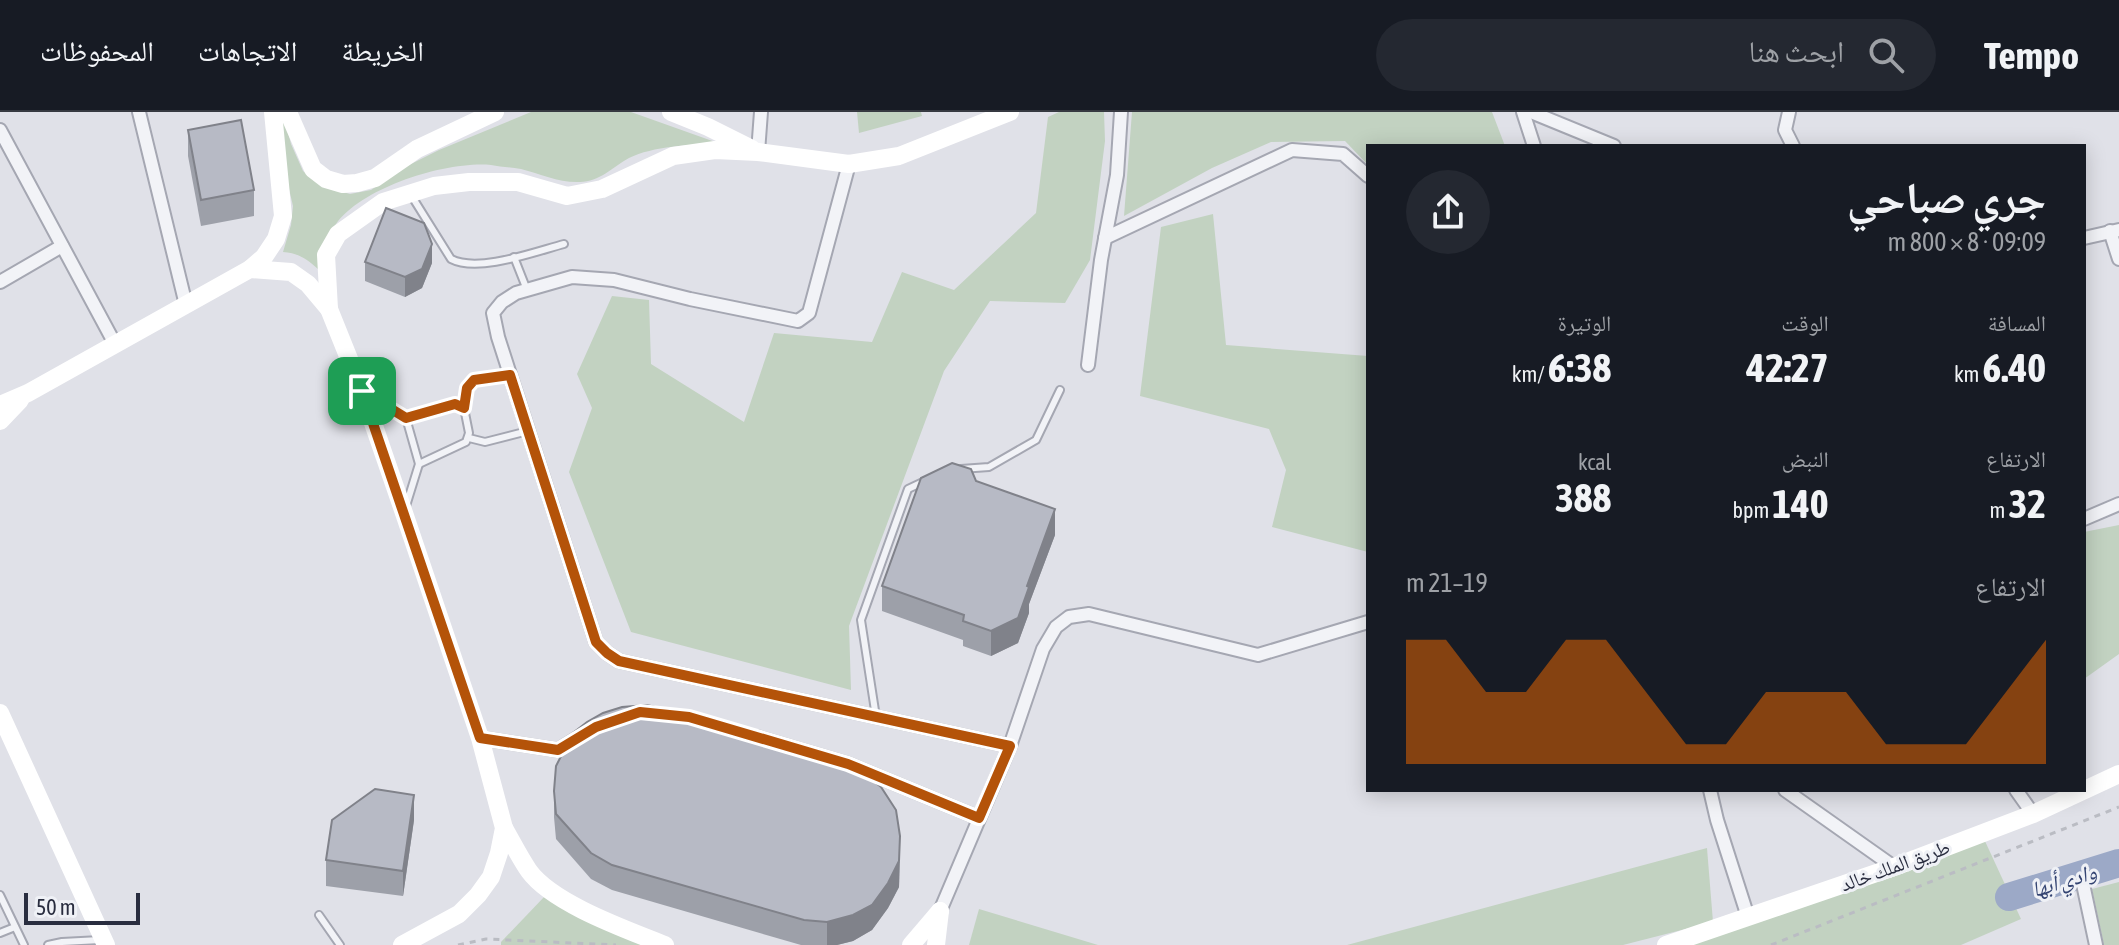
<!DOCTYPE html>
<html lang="ar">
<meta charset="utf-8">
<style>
:root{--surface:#171b24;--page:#242831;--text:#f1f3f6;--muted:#9ea1a6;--line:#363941;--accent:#b45309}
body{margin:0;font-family:"Asap Condensed","Noto Naskh Arabic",sans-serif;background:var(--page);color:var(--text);direction:rtl;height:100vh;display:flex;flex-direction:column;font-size:30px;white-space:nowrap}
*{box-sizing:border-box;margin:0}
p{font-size:26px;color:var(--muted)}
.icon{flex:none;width:44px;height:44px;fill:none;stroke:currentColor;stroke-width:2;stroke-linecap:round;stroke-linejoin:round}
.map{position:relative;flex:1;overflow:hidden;direction:ltr}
.details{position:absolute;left:1366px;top:32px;width:720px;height:648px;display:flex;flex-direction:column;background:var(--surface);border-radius:0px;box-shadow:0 4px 20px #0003;direction:rtl}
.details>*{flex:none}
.scale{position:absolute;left:24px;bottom:20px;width:116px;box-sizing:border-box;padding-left:8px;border:4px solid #292d3f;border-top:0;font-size:22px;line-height:28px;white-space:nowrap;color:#292d3f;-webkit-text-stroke:6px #eff1f6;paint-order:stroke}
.pin{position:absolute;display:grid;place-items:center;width:68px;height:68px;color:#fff;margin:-34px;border-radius:16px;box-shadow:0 4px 12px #0006}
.round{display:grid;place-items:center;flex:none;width:84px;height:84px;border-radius:42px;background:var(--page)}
.head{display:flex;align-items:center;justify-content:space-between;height:136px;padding:0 40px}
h1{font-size:44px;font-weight:700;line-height:60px}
.figures{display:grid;grid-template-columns:repeat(3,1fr);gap:12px;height:136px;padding:8px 40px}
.figures div{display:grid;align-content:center}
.figures b{font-size:40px;font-weight:700}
.figures small{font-size:22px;font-weight:400}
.figures p{font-size:22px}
.chart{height:224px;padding:16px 40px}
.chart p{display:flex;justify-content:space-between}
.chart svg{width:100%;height:144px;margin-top:8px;fill:var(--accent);opacity:.7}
header{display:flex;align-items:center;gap:48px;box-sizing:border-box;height:112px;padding:0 40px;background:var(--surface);border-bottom:2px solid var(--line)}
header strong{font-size:38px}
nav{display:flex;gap:44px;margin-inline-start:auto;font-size:28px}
.search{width:560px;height:72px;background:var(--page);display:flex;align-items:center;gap:20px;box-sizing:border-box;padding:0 28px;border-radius:44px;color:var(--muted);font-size:30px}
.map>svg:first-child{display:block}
.green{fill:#c2d2c1}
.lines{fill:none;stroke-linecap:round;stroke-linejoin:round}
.river{stroke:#9ca9c7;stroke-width:28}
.lane-casing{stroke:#a5a7b2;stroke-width:10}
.street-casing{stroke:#a5a7b2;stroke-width:16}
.path{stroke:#babcc3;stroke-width:3;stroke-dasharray:6 6;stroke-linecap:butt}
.lane{stroke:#f2f3f7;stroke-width:6}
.street{stroke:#f2f3f7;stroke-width:12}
.secondary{stroke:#fff;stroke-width:18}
.wall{fill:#9da0a9}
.shaded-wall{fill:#80828a}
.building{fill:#b7bac5;stroke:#80828a;stroke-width:2}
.route-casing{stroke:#fff;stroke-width:16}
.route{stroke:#b45309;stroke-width:10}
.labels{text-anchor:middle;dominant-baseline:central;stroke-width:6;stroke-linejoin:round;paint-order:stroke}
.street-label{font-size:20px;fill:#292d3f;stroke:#eff1f6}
.water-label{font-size:22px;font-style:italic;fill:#344472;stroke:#eff1f6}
</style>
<header>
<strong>Tempo</strong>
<div class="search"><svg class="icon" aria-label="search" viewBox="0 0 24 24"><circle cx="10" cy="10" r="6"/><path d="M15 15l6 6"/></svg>ابحث هنا</div>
<nav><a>الخريطة</a><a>الاتجاهات</a><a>المحفوظات</a></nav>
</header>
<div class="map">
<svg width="2119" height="833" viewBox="0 0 2119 833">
<rect width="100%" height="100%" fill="#e0e1e8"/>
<g class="green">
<path d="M283 0 291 32 303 59 322 74 350 82 371 78 403 56 439 38 531 0H631L718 31C691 33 653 34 629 46 613 55 599 70 580 70 559 71 541 62 521 57 511 55 500 55 491 53 446 49 363 75 336 112 327 124 323 143 318 157 307 147 298 141 283 140L291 113 293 94 278 30Z"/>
<polygon points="857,0 921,0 922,4 859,21"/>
<polygon points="1059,0 1104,0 1105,29 1090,148 1065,191 990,189 944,259 849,514 851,578 631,520 569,360 592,296 577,262 612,184 649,188 651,252 744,310 774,221 872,230 902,160 954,178 1036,101 1048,5"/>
<polygon points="1132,0 1492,0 1505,34 1368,34 1368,53 1345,29 1271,30 1212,56 1124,104"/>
<polygon points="1213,102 1226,233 1368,244 1368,440 1272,415 1286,358 1269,317 1140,284 1161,115"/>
<polygon points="2119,413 2119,542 2084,567 2084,420"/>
<polygon points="1978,714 2021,807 1961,833 1689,833"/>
<polygon points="1707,736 1713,810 1623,833 1347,833"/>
<polygon points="2119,770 2119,833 2104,833 2092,777"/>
<polygon points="545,784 653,833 501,833 501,830"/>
<polygon points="979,797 1098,833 969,833"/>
</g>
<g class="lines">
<polyline class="river" points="2009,785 2119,751"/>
<defs>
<g id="lane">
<path d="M411 83 451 147C478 161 534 140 564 132"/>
<polyline points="514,145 527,178"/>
<polyline points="368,282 406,306 419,352 406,394"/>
<polyline points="464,296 467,276 474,268 510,263"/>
<polyline points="406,306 455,292 464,296 469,321 466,330 419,352"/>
<polyline points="469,326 485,330 528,319"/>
<polyline points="961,357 989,355 1036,328 1060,278"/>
<polyline points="876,605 861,508 908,377 925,369"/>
<polyline points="0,783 24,833"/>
<polyline points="319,803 340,833"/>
<polyline points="0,821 15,815"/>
<polyline points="48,833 62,830 100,828"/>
</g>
<g id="street">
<polyline points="139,0 186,193"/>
<polyline points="1523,0 1534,34"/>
<polyline points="1531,0 1614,34"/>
<polyline points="1789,0 1785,18 1793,34"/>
<polyline points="0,18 115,232"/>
<polyline points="758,40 761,0"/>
<polyline points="849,52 809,201 798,209 690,187 614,168 572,165 516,181 502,190 493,201 498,225 596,530 607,541 619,549 1010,634"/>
<polyline points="2110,119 2119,147"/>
<polyline points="1105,126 1292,38 1343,42 1368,64"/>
<polyline points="2084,126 2119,118"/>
<polyline points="0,170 62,134"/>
<polyline points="1088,253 1101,148 1117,63 1121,0"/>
<polyline points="2084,407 2119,392"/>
<polyline points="757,625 848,652 979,706"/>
<polyline points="480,626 558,638 579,625"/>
<polyline points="1710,678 1717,708 1748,805"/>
<polyline points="1785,678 1894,755"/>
<polyline points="2016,678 2033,702"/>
<polyline points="2083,772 2096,833"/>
<polyline points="940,799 1010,634 1043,537 1056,515 1069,505 1089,502 1258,543 1368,510"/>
</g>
</defs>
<use href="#lane" class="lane-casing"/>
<use href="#street" class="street-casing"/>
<g class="path">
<polyline points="458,833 486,827 616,833"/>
<polyline points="1771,833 2119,695"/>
</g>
<use href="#lane" class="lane"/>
<use href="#street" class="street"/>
<g class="secondary">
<polyline points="288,0 313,57 326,67 343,72 357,71 375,66 417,37 495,0"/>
<polyline points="671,0 708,15 752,37"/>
<polyline points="250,157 264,145 276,127 283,104 273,0"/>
<polyline points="329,197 326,143 338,122 383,90 434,74 469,70 518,70 567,84 602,77 673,44 715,38 758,40 849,52 899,44 1010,0"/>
<polyline points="0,293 28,281 250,157 291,160 308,172 329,197 362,279 404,401 480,626 504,716 499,741 491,765 478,783 459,802 402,833"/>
<polyline points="0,309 20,288"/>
<polyline points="0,601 106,833"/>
<path d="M504 716C512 730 520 746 529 759 553 792 628 818 665 833"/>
<polyline points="911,833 940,799"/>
<polyline points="936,833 940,799"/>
<polyline points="1666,833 1894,755 2033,702 2119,662"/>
</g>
</g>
<g class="wall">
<polygon points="188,18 254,78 254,104 201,114 188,44"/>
<polygon points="365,150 432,151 422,176 405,185 365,169"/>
<polygon points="976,369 1055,423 1029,492 1029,501 1018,531 991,544 963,534 963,528 882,499 882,474"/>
<polygon points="554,679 900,750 899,775 888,796 872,818 853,829 837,833 801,833 612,778 591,767 556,727 554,705"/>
<polygon points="414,708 403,784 326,774 326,748"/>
</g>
<g class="shaded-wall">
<polygon points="432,132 432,151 422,176 405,185 405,165"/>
<polygon points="1055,397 1055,423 1029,492 1029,501 1018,531 991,544 991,519 1027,474"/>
<polygon points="414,683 414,708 403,784 403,759"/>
<polygon points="900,724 899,775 888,796 872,818 853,829 837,833 827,833 827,810"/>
</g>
<g class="building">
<polygon points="241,8 254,78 201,88 188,18"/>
<polygon points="386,96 424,111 432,132 422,157 405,165 365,150"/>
<polygon points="952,351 971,357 976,369 1055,397 1027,474 1029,475 1018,506 991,519 963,509 964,503 882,474 921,366"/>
<polygon points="647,593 690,604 860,658 881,675 896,698 900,724 899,749 888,771 872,793 853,803 827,810 804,808 612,753 591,741 556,702 554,679 556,654 573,621 587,610 603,601 622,595"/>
<polygon points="375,677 414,683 403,759 326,748 332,708"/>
</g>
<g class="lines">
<defs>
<polygon id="route" points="510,263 596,530 607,541 619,549 1010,634 979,706 848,652 689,605 640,600 596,615 558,638 480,626 362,279 406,306 455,292 464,296 467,276 474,268"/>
</defs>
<use href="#route" class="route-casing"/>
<use href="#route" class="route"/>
</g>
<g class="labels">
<g class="street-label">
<text transform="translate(1895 753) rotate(-20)">طريق الملك خالد</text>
</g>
<g class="water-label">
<text transform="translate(2064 768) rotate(-17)">وادي أبها</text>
</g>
</g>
</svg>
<div class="scale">50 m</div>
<div class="pin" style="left:362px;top:279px;background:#1e9e55"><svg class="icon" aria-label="arrive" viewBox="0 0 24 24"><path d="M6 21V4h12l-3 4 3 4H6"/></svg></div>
<section class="details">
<div class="head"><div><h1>جري صباحي</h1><p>09:09 · 8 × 800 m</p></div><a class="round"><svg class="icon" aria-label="share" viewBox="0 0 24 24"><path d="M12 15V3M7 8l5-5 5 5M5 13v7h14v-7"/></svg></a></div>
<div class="figures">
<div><p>المسافة</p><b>6.40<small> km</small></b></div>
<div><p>الوقت</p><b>42:27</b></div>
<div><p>الوتيرة</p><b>6:38<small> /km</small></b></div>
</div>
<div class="figures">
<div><p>الارتفاع</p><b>32<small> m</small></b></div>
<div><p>النبض</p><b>140<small> bpm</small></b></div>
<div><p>kcal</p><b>388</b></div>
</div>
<div class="chart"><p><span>الارتفاع</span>19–21 m</p>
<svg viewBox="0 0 160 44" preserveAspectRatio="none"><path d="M0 44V6L10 6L20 22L30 22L40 6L50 6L60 22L70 38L80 38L90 22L100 22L110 22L120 38L130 38L140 38L150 22L160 6V44z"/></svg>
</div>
</section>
</div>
